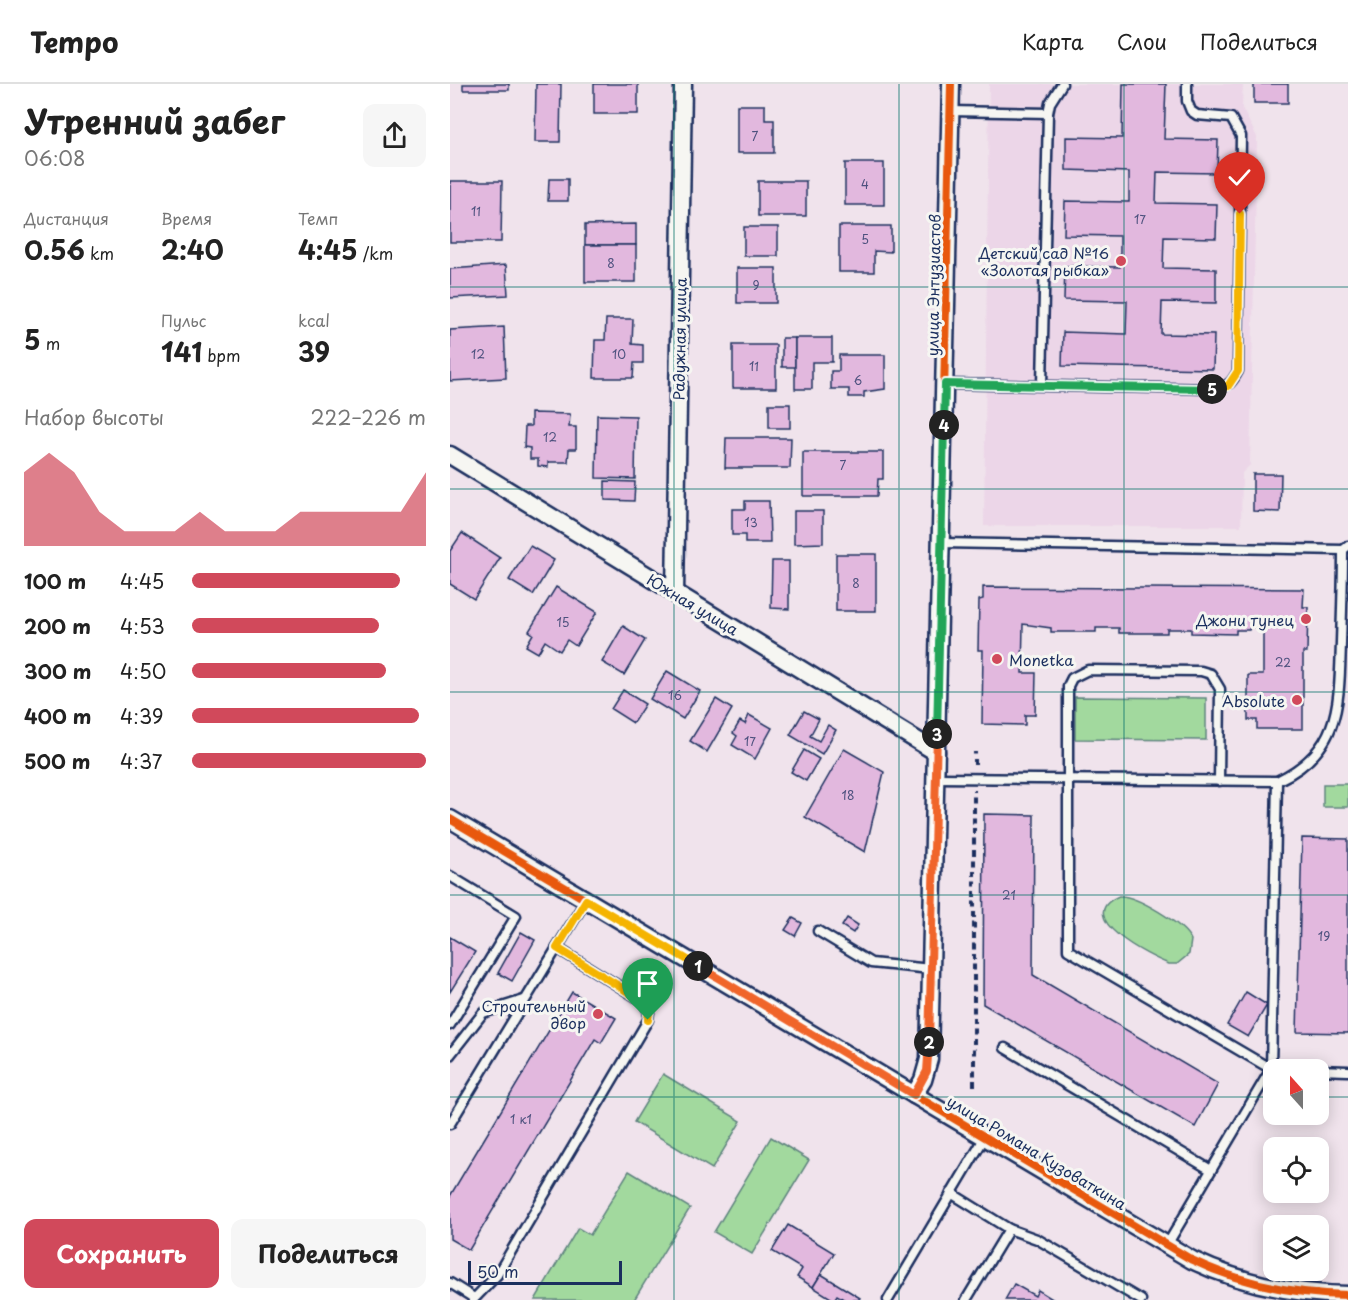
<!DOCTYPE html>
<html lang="ru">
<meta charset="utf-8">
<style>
:root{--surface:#fff;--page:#f6f6f6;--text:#222;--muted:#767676;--line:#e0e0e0;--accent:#d1495b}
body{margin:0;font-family:"Playpen Sans",sans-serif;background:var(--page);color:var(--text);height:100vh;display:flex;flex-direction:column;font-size:22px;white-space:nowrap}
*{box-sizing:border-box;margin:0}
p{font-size:20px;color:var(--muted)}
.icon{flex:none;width:33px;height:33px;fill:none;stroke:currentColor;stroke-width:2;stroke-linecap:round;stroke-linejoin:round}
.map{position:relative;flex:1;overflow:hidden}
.details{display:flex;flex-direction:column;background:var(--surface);width:450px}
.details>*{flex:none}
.needle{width:39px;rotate:339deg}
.tools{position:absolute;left:813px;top:975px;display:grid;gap:12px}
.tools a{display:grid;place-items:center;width:66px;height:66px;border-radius:12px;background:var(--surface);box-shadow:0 3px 15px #0003;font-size:30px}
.scale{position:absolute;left:18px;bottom:15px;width:154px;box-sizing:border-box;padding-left:6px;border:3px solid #1b2f5e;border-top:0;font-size:16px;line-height:21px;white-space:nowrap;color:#1b2f5e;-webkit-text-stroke:4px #f6f6f2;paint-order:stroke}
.pin{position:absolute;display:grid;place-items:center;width:51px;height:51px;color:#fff;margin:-62px -26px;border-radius:50% 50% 50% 0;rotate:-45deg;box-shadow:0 0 6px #0007}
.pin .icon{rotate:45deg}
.km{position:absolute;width:30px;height:30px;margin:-15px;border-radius:50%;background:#222;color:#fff;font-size:16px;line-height:30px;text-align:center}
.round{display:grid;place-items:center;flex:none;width:63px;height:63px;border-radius:12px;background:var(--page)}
.head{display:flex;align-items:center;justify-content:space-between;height:102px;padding:0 24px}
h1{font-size:33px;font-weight:700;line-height:45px}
.figures{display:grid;grid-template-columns:repeat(3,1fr);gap:9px;height:102px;padding:6px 24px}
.figures div{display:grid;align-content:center}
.figures b{font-size:26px;font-weight:700}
.figures small{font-size:16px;font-weight:400}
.figures p{font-size:16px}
.chart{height:168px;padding:12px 24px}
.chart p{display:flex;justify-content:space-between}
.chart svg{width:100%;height:108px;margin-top:6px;fill:var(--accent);opacity:.7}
.cta{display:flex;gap:12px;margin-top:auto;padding:12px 24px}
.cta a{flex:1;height:69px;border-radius:12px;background:var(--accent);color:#fff;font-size:24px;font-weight:700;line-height:69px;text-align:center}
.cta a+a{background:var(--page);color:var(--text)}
ul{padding:0 24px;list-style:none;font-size:20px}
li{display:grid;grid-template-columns:96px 72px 1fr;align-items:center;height:45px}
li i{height:15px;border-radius:8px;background:var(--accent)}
header{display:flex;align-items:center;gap:36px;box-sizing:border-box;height:84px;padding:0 30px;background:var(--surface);border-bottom:2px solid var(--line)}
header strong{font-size:28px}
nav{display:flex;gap:33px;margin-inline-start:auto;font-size:21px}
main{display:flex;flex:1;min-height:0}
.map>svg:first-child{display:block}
.built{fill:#ecd6e8}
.green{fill:#a2d99e;stroke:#5e847e;stroke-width:1.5}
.building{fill:#e2b8de;stroke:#1b2f5e;stroke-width:1.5}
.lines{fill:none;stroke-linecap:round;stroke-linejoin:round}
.lane-casing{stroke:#1b2f5e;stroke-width:13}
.street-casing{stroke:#1b2f5e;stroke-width:21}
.path{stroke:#1b2f5e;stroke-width:4;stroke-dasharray:6 4.5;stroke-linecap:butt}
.lane{stroke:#f6f6f2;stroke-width:8}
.street{stroke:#f6f6f2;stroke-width:16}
.cycleway-casing{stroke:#f6f6f2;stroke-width:11}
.cycleway{stroke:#e8590c;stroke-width:8}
.split-1-casing{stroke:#fff;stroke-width:12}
.split-2-casing{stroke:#fff;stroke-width:12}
.split-3-casing{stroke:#fff;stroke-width:12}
.split-4-casing{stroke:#fff;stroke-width:12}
.split-5-casing{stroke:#fff;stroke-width:12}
.split-6-casing{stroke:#fff;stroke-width:12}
.split-1{stroke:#f5b400;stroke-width:8}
.split-2{stroke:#f0652b;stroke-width:8}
.split-3{stroke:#f0652b;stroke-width:8}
.split-4{stroke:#22a559;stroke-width:8}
.split-5{stroke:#22a559;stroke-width:8}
.split-6{stroke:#f5b400;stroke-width:8}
.grid{fill:none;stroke:#0f766e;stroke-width:1.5;stroke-opacity:0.55}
.poi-dot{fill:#d1495b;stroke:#f6f6f2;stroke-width:2}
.labels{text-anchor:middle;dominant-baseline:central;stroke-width:6;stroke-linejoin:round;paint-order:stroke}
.number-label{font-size:12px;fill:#4d517e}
.poi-label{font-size:15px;fill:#1b2f5e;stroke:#f6f6f2;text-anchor:end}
.street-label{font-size:15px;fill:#1b2f5e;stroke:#f6f6f2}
</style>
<header>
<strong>Tempo</strong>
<nav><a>Карта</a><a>Слои</a><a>Поделиться</a></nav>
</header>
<main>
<section class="details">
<div class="head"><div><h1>Утренний забег</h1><p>06:08</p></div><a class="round"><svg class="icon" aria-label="share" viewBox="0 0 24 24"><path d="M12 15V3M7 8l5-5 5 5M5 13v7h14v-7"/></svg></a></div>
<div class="figures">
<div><p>Дистанция</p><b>0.56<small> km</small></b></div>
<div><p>Время</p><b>2:40</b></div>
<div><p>Темп</p><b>4:45<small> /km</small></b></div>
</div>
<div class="figures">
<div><b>5<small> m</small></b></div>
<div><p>Пульс</p><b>141<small> bpm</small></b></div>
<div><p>kcal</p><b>39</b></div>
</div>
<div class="chart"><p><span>Набор высоты</span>222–226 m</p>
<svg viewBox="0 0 160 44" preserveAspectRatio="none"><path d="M0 44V14L10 6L20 14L30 30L40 38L50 38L60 38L70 30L80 38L90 38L100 38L110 30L120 30L130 30L140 30L150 30L160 14V44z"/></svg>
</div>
<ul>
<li><b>100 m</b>4:45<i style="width:89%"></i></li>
<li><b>200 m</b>4:53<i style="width:80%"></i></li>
<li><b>300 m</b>4:50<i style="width:83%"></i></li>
<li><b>400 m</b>4:39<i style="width:97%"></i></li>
<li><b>500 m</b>4:37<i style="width:100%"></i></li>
</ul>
<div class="cta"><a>Сохранить</a><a>Поделиться</a></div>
</section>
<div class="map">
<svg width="898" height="1216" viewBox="0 0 898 1216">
<rect width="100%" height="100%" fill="#f0e3ec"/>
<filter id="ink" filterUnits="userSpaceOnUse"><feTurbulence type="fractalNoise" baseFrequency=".0167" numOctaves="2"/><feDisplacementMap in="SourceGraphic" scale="12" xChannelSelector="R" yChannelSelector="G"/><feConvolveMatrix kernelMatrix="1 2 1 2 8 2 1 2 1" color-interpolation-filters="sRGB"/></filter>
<g filter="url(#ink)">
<polygon class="built" points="539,0 793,0 792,24 807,53 800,381 792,389 791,442 534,442"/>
<g class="green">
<polygon points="625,613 756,614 756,656 625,655"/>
<rect x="873" y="700" width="25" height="23"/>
<path d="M669 812C686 811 734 840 741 856L739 870 727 880H719C700 873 620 833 669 812Z"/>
<polygon points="213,990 291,1037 262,1085 184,1038"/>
<polygon points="321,1053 359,1076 302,1170 264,1148"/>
<polygon points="179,1087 240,1124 184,1216 85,1216 128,1144 140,1151"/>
</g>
<g class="building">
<rect x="13" y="0" width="46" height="6"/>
<polygon points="86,0 111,0 110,58 85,58"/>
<rect x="144" y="0" width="44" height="30"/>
<polygon points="673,0 716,0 714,55 768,56 767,89 707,88 706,119 767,120 766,154 714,153 713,184 766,185 766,219 712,218 711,250 764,251 763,285 612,282 613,248 676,250 677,217 614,216 615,182 670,183 670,152 614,151 615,117 679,118 679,88 616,86 616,53 672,54"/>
<rect x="804" y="0" width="34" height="19"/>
<polygon points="287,21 315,21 315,36 324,36 324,69 287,69"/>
<rect x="395" y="79" width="39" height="42"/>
<polygon points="99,95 118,95 118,117 98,117"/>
<polygon points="0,97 52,97 51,158 0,158"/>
<rect x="308" y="97" width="48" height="35"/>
<polygon points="186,140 186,161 135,161 135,141"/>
<polygon points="389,142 441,142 441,168 424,167 424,188 389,188"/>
<rect x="294" y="143" width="34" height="29"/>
<rect x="135" y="161" width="51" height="37"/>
<polygon points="56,181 58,211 0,214 0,185"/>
<rect x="287" y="184" width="39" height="35"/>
<polygon points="156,235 183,235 182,260 193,261 193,279 184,279 183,294 144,294 145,256 155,256"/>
<polygon points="54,243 56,294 0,297 0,246"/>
<rect x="332" y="254" width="13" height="29"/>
<polygon points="345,254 382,254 382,278 362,278 362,305 345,305"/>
<rect x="283" y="261" width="43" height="43"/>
<polygon points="389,271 435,271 435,305 414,308 414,313 399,313 399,305 381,305 381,287 389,287"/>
<rect x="319" y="320" width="21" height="24"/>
<polygon points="81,329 120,330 119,343 126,343 126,365 119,365 118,378 98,378 98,383 88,382 88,375 80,375 80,364 74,363 75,342 81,342"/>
<polygon points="147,331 186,332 185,395 146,394"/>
<polygon points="276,354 341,354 340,384 275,384"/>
<polygon points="353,368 433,368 433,395 428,395 427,412 353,412"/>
<polygon points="803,390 831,390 830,428 803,427"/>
<polygon points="155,397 185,398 184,417 155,416"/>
<polygon points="295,417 319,417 320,459 295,459 295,451 282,451 282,425 295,425"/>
<polygon points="344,427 373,427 373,459 344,460"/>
<polygon points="12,449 50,474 24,515 0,500 0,467"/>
<polygon points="80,462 104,476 83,511 59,496"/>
<rect x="386" y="470" width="40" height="57"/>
<polygon points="322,477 339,477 339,525 321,524"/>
<polygon points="106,503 147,528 126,562 117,556 110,567 95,557 88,569 76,562 83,550 79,547"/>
<polygon points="533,503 854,505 853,523 858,523 857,568 853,568 853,645 807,645 807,636 798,636 798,591 813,591 813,543 800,543 799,546 786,546 786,550 741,549 741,545 717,545 717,549 669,549 669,544 646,544 646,548 601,548 601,544 573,540 572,589 586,589 585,631 575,631 575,641 532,640 533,566 528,566 529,516 533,515"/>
<polygon points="173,542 195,556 174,591 152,578"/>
<polygon points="217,587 250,607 233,635 200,615"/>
<polygon points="173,606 195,620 183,639 161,625"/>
<polygon points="266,615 282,625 257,668 240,657"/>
<polygon points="354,627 369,635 360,652 369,657 378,641 386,646 372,670 340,651"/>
<polygon points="299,631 322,644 305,675 282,661 287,652 283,649 290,637 295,640"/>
<polygon points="394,665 434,688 415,768 355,733"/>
<polygon points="354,666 369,675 356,697 341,688"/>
<polygon points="534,730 584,731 583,891 768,1000 745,1043 533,920"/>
<polygon points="852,754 898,755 898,949 847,948"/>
<polygon points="343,834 352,839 345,852 335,846"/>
<polygon points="397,834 408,841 403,849 392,842"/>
<polygon points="71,848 85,856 62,897 48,889"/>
<polygon points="0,853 25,868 0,908"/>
<polygon points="122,908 166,934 151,959 145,955 19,1166 0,1155 0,1112"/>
<polygon points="796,908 817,921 798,953 777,941"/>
<polygon points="338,1141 384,1169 363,1203 347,1193 352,1185 322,1167"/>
<polygon points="371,1190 410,1214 408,1216 395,1216 387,1211 384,1216 363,1203"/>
<polygon points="564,1200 585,1212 588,1206 604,1216 555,1216"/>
</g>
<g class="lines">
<defs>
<g id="lane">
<polyline points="501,27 598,29"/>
<path d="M495 300 767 305C779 302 782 298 788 287L791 52 781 34 747 31 741 27 737 17V0"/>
<polyline points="592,301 598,29 600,19 612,0"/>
<polyline points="491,459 893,466 898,462"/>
<path d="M486 694 827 697C891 667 889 620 891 558 892 527 893 497 893 466"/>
<polyline points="827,697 821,985 830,986"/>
<polyline points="0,792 66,832 0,941"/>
<polyline points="368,847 421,879 481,885"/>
<polyline points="555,964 761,1086"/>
<polyline points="0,971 33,929 74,916"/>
<polyline points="868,986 898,987"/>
<polyline points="0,1040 136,816"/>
<polyline points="501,1109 559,1145"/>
<polyline points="717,1161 821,985 618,866 618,602 622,594 638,586 751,587 761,590 770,605 769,697"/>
<polyline points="0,1199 24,1214"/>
<polyline points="23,1216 47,1191 198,936 199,928 193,917 107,864"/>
<polyline points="438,1216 535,1053"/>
<polyline points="516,1216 559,1145 587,1155 691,1216"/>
</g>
<g id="street">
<polyline points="0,371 486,668"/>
<polyline points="225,510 233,0"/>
<path d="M0 735 742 1176C792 1200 843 1210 898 1211"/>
<polyline points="464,1011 473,996 479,975 501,0"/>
</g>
</defs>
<use href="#lane" class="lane-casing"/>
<use href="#street" class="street-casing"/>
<g class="path">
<polyline points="525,681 525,668"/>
<polyline points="524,1002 524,706"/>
</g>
<use href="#lane" class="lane"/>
<use href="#street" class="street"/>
<defs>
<g id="cycleway">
<path d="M0 735 742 1176C792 1200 843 1210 898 1211"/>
<polyline points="464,1011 473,996 479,975 501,0"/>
</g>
</defs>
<use href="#cycleway" class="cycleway-casing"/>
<use href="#cycleway" class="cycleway"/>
</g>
</g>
<g class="lines" filter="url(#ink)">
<defs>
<polyline id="split-1" points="198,936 199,928 193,917 107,864 136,816 248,882"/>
<polyline id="split-2" points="248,882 464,1011 477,987 479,958"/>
<polyline id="split-3" points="479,958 487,650"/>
<polyline id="split-4" points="487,650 494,341"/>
<polyline id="split-5" points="494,341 495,300 762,305"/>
<polyline id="split-6" points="762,305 778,302 788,287 790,130"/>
</defs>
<use href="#split-1" class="split-1-casing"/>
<use href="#split-2" class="split-2-casing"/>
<use href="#split-3" class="split-3-casing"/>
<use href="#split-4" class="split-4-casing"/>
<use href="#split-5" class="split-5-casing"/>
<use href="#split-6" class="split-6-casing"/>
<use href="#split-1" class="split-1"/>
<use href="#split-2" class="split-2"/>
<use href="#split-3" class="split-3"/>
<use href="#split-4" class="split-4"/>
<use href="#split-5" class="split-5"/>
<use href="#split-6" class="split-6"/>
</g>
<path class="grid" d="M224 0V1216M449 0V1216M674 0V1216M0 203H898M0 405H898M0 608H898M0 811H898M0 1013H824M868 1013H898"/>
<g class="poi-dot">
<circle cx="671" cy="177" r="6"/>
<circle cx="856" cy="535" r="6"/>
<circle cx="547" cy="575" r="6"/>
<circle cx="847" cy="616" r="6"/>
<circle cx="148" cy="930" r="6"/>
</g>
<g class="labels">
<g class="number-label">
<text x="305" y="52">7</text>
<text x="415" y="100">4</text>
<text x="26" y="127">11</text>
<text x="690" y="135">17</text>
<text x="415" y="155">5</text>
<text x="161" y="179">8</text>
<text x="306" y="201">9</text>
<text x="28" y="270">12</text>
<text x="169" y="270">10</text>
<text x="304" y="282">11</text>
<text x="408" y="296">6</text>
<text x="100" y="353">12</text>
<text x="393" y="381">7</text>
<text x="301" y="438">13</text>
<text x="406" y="499">8</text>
<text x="113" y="538">15</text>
<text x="833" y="578">22</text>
<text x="225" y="611">16</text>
<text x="300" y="657">17</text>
<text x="398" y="711">18</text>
<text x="559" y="811">21</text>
<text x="874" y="852">19</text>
<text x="71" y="1035">1 к1</text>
</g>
<g class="poi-label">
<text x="659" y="168">Детский сад №16<tspan x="659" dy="17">«Золотая рыбка»</tspan></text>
<text x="844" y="535">Джони тунец</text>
<text x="559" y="575" text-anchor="start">Monetka</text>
<text x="835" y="616">Absolute</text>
<text x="136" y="921">Строительный<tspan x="136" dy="17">двор</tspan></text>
</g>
<g class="street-label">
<text transform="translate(483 201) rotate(-89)">улица Энтузиастов</text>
<text transform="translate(229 255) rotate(-89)">Радужная улица</text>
<text transform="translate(243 520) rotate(31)">Южная улица</text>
<text transform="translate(587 1068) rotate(31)">улица Романа Кузоваткина</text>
</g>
</g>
</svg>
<div class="tools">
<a><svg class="needle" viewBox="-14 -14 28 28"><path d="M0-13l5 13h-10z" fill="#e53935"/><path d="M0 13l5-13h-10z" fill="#767676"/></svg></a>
<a><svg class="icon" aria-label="locate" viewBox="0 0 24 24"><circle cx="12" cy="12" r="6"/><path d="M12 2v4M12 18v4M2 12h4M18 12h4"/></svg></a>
<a><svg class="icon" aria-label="layers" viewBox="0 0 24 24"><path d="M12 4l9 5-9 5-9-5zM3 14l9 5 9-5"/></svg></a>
</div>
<div class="scale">50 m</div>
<div class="pin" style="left:198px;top:936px;background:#1e9e55"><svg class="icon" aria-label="arrive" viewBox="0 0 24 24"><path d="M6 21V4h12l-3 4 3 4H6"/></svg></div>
<div class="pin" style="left:790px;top:130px;background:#d93025"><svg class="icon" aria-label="check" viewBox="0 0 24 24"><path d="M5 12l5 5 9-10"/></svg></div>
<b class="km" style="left:248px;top:882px">1</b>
<b class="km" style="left:479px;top:958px">2</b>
<b class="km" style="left:487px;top:650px">3</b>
<b class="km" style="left:494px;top:341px">4</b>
<b class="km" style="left:762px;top:305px">5</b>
</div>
</main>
